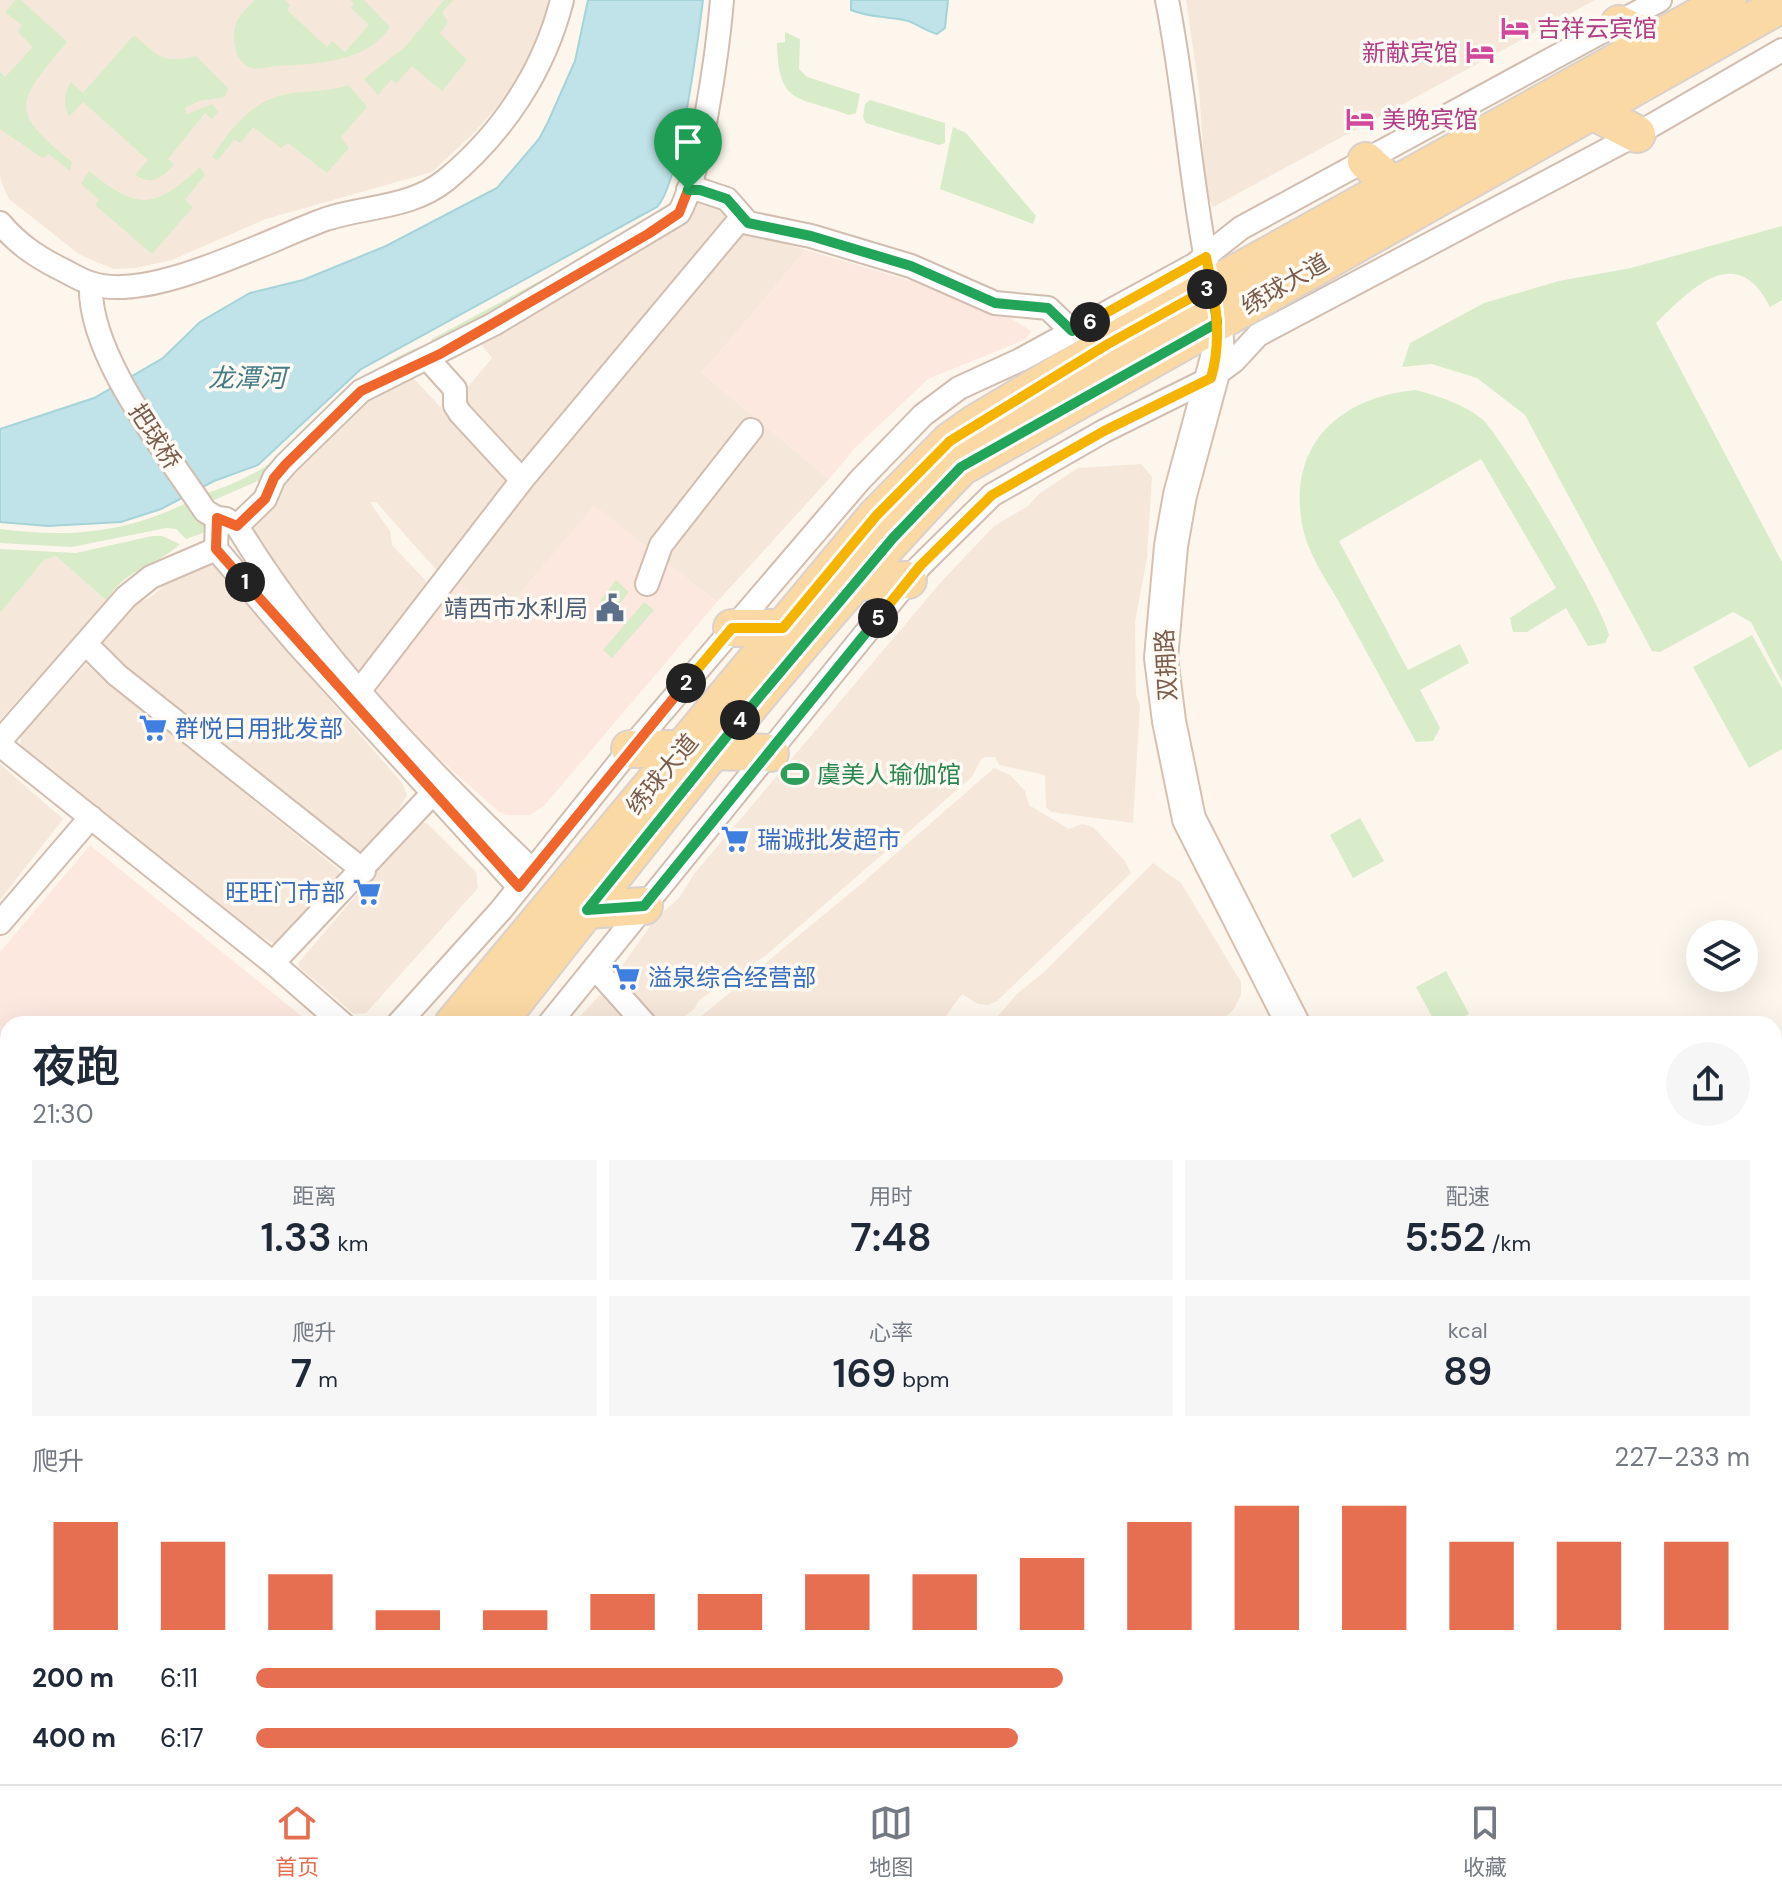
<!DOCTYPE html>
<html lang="zh">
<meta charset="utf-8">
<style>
:root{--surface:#fff;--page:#f6f6f7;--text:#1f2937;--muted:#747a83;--line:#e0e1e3;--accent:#e76f51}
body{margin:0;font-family:"DM Sans","Noto Sans SC",sans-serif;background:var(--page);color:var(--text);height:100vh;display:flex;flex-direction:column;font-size:30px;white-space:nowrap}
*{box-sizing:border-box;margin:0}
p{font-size:26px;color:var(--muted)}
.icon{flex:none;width:44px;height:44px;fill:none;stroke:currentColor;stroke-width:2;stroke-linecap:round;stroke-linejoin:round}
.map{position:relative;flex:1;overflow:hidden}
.panel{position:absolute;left:0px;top:1016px;width:1782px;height:768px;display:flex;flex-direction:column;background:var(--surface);border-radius:24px 24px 0 0;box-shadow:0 8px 32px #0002}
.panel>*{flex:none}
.controls{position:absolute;left:1686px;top:920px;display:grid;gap:16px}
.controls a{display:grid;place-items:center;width:72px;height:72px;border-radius:50%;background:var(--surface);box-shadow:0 8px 32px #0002;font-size:40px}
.pin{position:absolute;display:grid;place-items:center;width:68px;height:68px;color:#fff;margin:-82px -34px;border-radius:50% 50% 50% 0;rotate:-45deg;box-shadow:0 0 8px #0007}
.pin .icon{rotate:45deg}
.km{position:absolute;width:40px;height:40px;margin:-20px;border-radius:50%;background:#222;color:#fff;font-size:22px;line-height:40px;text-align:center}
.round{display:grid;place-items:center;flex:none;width:84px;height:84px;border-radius:42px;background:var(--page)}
.head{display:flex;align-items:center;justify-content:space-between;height:136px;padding:0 32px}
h1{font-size:44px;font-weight:600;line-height:60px}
.stats{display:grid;grid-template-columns:repeat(3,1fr);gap:12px;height:136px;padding:8px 32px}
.stats div{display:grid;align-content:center;border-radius:0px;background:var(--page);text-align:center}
.stats b{font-size:40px;font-weight:600}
.stats small{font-size:22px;font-weight:400}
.stats p{font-size:22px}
.chart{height:224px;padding:16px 32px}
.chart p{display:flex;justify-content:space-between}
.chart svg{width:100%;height:144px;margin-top:8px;stroke:var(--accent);stroke-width:6}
ul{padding:0 32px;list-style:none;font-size:26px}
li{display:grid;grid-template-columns:128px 96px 1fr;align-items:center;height:60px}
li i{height:20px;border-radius:10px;background:var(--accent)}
.tabs{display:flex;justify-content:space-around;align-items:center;height:112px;border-top:2px solid var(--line);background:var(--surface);font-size:22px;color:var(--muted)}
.tabs a{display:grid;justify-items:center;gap:4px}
.tabs .selected{color:var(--accent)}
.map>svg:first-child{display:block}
.residential{fill:#f5e8da}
.commercial{fill:#fde8e0}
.medical{fill:#fbdfe3}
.green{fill:#d8ecc9}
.water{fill:#bfe3e8;stroke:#a5d3da;stroke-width:2}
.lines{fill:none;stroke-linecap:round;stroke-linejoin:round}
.street-casing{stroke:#d1beb0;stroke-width:26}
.secondary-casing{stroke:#d6c0b0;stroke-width:36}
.primary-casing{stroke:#dad1cd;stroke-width:40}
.street{stroke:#fff;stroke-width:22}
.secondary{stroke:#fff;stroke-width:32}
.primary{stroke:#fbd9a5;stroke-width:36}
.split-1-casing{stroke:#fff;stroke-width:16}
.split-2-casing{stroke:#fff;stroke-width:16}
.split-3-casing{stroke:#fff;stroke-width:16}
.split-4-casing{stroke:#fff;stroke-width:16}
.split-5-casing{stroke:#fff;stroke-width:16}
.split-6-casing{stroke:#fff;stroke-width:16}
.split-7-casing{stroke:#fff;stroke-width:16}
.split-1{stroke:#f0652b;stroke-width:10}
.split-2{stroke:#f0652b;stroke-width:10}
.split-3{stroke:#f5b400;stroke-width:10}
.split-4{stroke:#22a559;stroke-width:10}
.split-5{stroke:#22a559;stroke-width:10}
.split-6{stroke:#f5b400;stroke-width:10}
.split-7{stroke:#22a559;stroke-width:10}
.labels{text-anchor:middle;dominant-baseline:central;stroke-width:7;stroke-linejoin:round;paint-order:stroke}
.hotel-label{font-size:24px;fill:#b23c85;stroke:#fffaf3;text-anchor:start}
.street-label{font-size:24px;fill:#7a5c4d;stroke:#fffaf3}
.service-label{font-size:24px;fill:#4e5e75;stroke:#fffaf3;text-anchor:end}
.shop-label{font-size:24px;fill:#366cbe;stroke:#fffaf3;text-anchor:start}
.leisure-label{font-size:24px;fill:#27864d;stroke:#fffaf3;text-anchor:start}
.water-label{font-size:26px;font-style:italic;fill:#437c86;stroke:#fffaf3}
</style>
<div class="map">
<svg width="1782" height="1784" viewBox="0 0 1782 1784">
<rect width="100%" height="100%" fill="#fdf6ec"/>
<g class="residential">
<polygon points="0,0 548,0 541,36 522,79 473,134 432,172 266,219 172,260 136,268 114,269 80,255 9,199 3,186 0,177"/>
<polygon points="1186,0 1595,0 1213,207 1206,193 1199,89"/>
<polygon points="689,198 726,205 728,217 523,470 458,399 492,358 476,338"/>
<polygon points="751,232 806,250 702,373 829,479 717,602 594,506 499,619 453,580 492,524 742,234"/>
<polygon points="412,377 509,479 439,573 376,502 370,502 390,531 392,545 431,586 365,671 359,673 317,635 251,530 252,524 275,483 361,393"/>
<polygon points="1141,464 1152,477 1147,558 1135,622 1136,694 1140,706 1133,823 1051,812 1046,807 1045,775 999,765 995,757 986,757 981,759 972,777 765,956 699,1000 695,1008 675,1024 653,1024 617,973 655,919 679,898 694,874 941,582 994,526 1028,506 1040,493 1078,468"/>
<polygon points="56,556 107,601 0,720 0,613 44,560"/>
<polygon points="211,563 402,783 407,795 399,809 366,850 357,851 308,819 102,649 104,640 132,604 150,598 175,575"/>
<polygon points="86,664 339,870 340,878 278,946 248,929 21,745 20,736"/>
<polygon points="0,764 63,819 0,900"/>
<polygon points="994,768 1010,775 1025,791 1029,805 1037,810 1069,829 1082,824 1093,827 1125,861 1131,873 997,1001 988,1005 978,1004 962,994 940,1024 866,1024 855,1017 854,1024 692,1024 861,884"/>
<polygon points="418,823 427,823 476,872 478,888 366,1013 354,1014 299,967 299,962"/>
<polygon points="1153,863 1181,883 1241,982 1241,995 1234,1009 1218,1024 991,1024 1017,994 1044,972"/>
<polygon points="600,995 605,996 638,1024 573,1024"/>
<polygon points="8,1311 8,1453 0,1463 0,1321"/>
<polygon points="1774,1337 1782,1337 1782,1585 1774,1587"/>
<polygon points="1782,1633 1782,1700 1774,1703 1774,1636"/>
<polygon points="1774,1751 1782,1754 1782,1784 1632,1784 1628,1776 1774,1776"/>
<polygon points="359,1776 453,1776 456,1784 362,1784"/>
<polygon points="467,1776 555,1776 558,1784 470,1784"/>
<polygon points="1086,1776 1363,1776 1371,1784 1103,1784"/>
<polygon points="1472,1776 1582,1776 1585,1784 1461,1784"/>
</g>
<g class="commercial">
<polygon points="806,250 915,282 1012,319 1031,331 1026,339 928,379 855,448 829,479 702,373"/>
<polygon points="594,505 717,602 544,806 530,815 507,815 499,812 415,737 378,695 377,683 453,580 500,618"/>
<polygon points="90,845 311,1024 8,1024 8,1210 0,1203 0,952"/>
<polygon points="1782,1700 1782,1744 1774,1740 1774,1703"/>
</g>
<g class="medical">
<polygon points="555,1776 1086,1776 1103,1784 558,1784"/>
<polygon points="1582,1776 1628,1776 1632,1784 1585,1784"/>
</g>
<g class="green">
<path d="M16 0H21L67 42C18 101 6 109 72 162L70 171 49 154 42 158 0 129V72L5 77 33 47 18 32 22 25 5 12Z"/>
<path d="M255 0H285L290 5 287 10 327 47 332 41 345 52 369 25 351 8 354 4 350 0H364L390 27C367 63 314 64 276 66 268 67 259 70 251 68 233 62 230 34 238 19 242 12 250 6 255 0Z"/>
<polygon points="444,0 453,0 442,12 448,22 440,33 467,60 442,91 412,66 397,83 391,80 378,95 364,79 405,47"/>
<path d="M785 32 800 39 799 69 807 77 860 94 856 113 849 115C798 96 778 106 777 43L785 42Z"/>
<path d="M134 35C159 57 163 64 196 56L228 88 225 97 199 101 185 108 187 114 213 104 218 112 212 119 205 113 168 159 174 164C163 178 152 186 135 175L148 160 83 102 69 117C64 105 63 94 71 82L83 93Z"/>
<path d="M349 85 367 107 341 137 349 148 327 173 288 143 281 148 253 127 241 143 234 140 217 161 212 157C232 126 254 98 293 93 312 91 330 91 349 85Z"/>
<polygon points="870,100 945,123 945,143 939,145 866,123 863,117 865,104"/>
<polygon points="953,127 966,133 1036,216 1033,224 940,189"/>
<path d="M200 167 205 175 185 200 193 207 152 254 95 205 99 200 81 184 89 171C137 210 154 210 200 167Z"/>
<path d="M1782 226V300L1770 307C1736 239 1689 291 1656 323L1782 562V682L1751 622 1733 612 1660 652 1652 651 1525 415 1477 378 1432 364 1402 367 1410 343 1484 303 1559 281 1631 268Z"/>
<polygon points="545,278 550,285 429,349 432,339"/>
<path d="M419 347 421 351 267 477 205 504 200 496C225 487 252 477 273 461 325 422 354 372 419 347Z"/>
<path d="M1416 390C1440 397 1462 403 1482 419 1502 436 1605 610 1609 635L1605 643 1588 646 1566 608 1527 632H1513L1510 618 1556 588 1481 459 1339 541 1408 670 1460 644 1469 663 1420 690 1440 728 1433 741 1416 742C1390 695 1365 649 1339 602 1325 578 1307 552 1302 524 1288 444 1340 397 1416 390Z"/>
<path d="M191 501 208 526 203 533 186 539 176 529 166 528 72 547 0 543V529C74 538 124 533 191 501Z"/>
<path d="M152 536H162L180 544C157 566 123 569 107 601L56 556 44 560 0 613V549L76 553Z"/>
<polygon points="616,580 629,592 613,612 600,601"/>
<polygon points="644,602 654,610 612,658 603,650"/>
<polygon points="1752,635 1782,688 1782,749 1749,768 1693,667"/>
<polygon points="1360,818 1384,861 1353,878 1330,835"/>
<polygon points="1446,971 1469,1014 1449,1024 1436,1024 1416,987"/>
</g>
<g class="water">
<path d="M588 0H703C698 40 680 183 657 207L361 369 258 465 214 481 161 509 121 522 48 526 0 522V429L94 398 163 358 200 322 250 293 303 280 386 246 497 188 539 139 548 122 575 61Z"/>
<path d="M851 0H948L945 28 937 34C926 31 917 24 908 21 889 16 870 18 851 10Z"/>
</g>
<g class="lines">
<defs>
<g id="street">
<path d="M1167 0C1185 89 1190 180 1208 269"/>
<polyline points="688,190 700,190 727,199 748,223 811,236 911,266 995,303 1048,308 1072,331"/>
<path d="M0 223C17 243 34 255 57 267 68 272 78 279 90 283 149 304 267 240 326 219 366 206 411 208 446 180 503 133 544 71 562 0"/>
<path d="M91 284C87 354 167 453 205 511L217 518"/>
<polyline points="428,359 455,389 455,405 460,413 522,480"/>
<path d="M237 526 265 499 274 478 286 464 361 391 494 324 679 213C701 175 718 48 722 0"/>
<polyline points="647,584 661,545 751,430"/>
<polyline points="86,644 117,675 364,871"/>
<polyline points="360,690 522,480 741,218"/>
<polyline points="0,741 126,597 151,577 216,549"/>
<polyline points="0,745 273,963 343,1024"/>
<path d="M519 887 298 645 216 549 217 518 226 519 237 526C316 656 423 765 532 870"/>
<polyline points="0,923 91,817"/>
<polyline points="273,963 434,792"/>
<polyline points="596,969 645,1024"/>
<polyline points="398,1024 501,910 630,749 860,480 923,415 959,388 1020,360 1194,265 1241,228 1660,0"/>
<polyline points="549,1024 920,566 992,495 1104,431 1211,378 1234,361 1258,335 1637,134 1782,50"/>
<polyline points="0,1221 8,1228"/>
<polyline points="0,1244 8,1251"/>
<polyline points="0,1305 8,1296"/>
<polyline points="0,1516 8,1506"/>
<polyline points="0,1683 8,1674"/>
<polyline points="1774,1744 1782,1748"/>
<polyline points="461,1776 464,1784"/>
<polyline points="1376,1776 1384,1784"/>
</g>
<g id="secondary">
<polyline points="1214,302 1218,354 1180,495 1171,546 1161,658 1169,721 1189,819 1293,1024"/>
<polyline points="1774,1618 1782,1615"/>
<polyline points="1441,1784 1451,1776"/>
</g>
<g id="primary">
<polyline points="1619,24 1655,41"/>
<polyline points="1590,110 1637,134"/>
<polyline points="1366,161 1392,185"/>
<polyline points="856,582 908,580"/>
<polyline points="732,628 783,628"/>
<polyline points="630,749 683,749"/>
<polyline points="714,751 770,753"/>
<polyline points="587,910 644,906"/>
<polyline points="453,1024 876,516 950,441 974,424 1108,344 1728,0"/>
<path d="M497 1024C646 835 793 641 961 467L1782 4"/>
<polyline points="0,1561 8,1551"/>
<polyline points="0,1619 8,1610"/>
</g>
</defs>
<use href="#street" class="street-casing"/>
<use href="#secondary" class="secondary-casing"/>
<use href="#primary" class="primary-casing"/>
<use href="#street" class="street"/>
<use href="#secondary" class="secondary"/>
<use href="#primary" class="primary"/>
</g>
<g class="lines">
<defs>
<polyline id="split-1" points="245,582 216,549 217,518 237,526 265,499 274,478 286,464 361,391 440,354 648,234 679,213 688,190"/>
<polyline id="split-2" points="245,582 519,887 686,683"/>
<polyline id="split-3" points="686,683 732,628 783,628 876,516 950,441 1108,344 1207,289"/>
<polyline id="split-4" points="740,720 893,538 961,467 1217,323 1212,286 1207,289"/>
<polyline id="split-5" points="740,720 587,910 644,906 878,618"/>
<path id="split-6" d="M878 618 920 566 992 495 1104 431 1211 378C1223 337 1215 298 1206 257L1090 322"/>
<polyline id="split-7" points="688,190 700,190 727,199 748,223 811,236 911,266 995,303 1048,308 1072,331 1090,322"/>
</defs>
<use href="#split-1" class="split-1-casing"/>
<use href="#split-2" class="split-2-casing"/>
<use href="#split-3" class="split-3-casing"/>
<use href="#split-4" class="split-4-casing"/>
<use href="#split-5" class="split-5-casing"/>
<use href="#split-6" class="split-6-casing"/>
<use href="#split-7" class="split-7-casing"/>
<use href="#split-1" class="split-1"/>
<use href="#split-2" class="split-2"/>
<use href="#split-3" class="split-3"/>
<use href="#split-4" class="split-4"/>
<use href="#split-5" class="split-5"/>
<use href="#split-6" class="split-6"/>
<use href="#split-7" class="split-7"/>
</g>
<defs>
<symbol id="hotel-bare" viewBox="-9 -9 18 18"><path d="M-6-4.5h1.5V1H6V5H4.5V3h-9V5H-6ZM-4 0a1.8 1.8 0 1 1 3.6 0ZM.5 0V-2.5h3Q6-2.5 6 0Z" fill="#d1479c" stroke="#fffaf3" stroke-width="2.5" paint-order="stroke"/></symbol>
<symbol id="civic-bare" viewBox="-9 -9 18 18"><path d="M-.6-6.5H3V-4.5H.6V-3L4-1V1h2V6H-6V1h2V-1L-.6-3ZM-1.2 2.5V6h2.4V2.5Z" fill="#5c6f8a" stroke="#fffaf3" stroke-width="2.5" paint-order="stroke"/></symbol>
<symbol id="supermarket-bare" viewBox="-9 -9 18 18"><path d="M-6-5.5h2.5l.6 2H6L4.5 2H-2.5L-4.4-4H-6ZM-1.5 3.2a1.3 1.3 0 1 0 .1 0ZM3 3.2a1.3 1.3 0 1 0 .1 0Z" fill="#3f7fe0" stroke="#fffaf3" stroke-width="2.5" paint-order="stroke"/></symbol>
<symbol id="stadium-bare" viewBox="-9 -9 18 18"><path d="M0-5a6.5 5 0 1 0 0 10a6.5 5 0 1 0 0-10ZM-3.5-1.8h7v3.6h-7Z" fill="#2e9e5b" stroke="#fffaf3" stroke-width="2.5" paint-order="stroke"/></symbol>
</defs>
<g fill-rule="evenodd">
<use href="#hotel-bare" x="1495" y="8" width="40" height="40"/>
<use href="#hotel-bare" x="1460" y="32" width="40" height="40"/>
<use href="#hotel-bare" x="1340" y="99" width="40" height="40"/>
<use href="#civic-bare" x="590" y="588" width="40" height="40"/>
<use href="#supermarket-bare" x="133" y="708" width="40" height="40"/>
<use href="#stadium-bare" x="775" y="754" width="40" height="40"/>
<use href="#supermarket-bare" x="715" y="819" width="40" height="40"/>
<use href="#supermarket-bare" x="347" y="872" width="40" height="40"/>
<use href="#supermarket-bare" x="606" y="957" width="40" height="40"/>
</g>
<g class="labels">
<g class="hotel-label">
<text x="1537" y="28">吉祥云宾馆</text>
<text x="1458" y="52" text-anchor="end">新献宾馆</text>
<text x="1382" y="119">美晚宾馆</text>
</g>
<g class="street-label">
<text transform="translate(1285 284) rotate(-30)">绣球大道</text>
<text transform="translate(155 436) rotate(57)">把球桥</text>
<text transform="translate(1166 665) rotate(-93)">双拥路</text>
<text transform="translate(662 774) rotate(-50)">绣球大道</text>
</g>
<g class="service-label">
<text x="588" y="608">靖西市水利局</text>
</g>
<g class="shop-label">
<text x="175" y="728">群悦日用批发部</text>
<text x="757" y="839">瑞诚批发超市</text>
<text x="345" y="892" text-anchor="end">旺旺门市部</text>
<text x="648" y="977">溢泉综合经营部</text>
</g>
<g class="leisure-label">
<text x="817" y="774">虞美人瑜伽馆</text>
</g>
<g class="water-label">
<text x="247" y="378">龙潭河</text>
</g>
</g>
</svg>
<div class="controls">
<a><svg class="icon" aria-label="layers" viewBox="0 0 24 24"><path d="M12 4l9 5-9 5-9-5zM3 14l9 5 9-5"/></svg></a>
</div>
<div class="pin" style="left:688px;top:190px;background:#1e9e55"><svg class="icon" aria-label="arrive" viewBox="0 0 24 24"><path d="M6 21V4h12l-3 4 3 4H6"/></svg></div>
<b class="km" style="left:245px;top:582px">1</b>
<b class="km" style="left:686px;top:683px">2</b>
<b class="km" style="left:1207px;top:289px">3</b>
<b class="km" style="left:740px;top:720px">4</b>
<b class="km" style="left:878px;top:618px">5</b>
<b class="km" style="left:1090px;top:322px">6</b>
<section class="panel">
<div class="head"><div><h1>夜跑</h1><p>21:30</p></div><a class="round"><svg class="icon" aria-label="share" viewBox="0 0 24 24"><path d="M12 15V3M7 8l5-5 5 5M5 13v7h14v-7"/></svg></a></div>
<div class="stats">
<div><p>距离</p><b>1.33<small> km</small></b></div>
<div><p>用时</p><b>7:48</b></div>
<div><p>配速</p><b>5:52<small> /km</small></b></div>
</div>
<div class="stats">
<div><p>爬升</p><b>7<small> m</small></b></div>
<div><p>心率</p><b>169<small> bpm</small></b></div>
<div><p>kcal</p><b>89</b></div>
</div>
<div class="chart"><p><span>爬升</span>227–233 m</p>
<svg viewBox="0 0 160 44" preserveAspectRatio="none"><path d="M5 44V11M15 44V17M25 44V27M35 44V38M45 44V38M55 44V33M65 44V33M75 44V27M85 44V27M95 44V22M105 44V11M115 44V6M125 44V6M135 44V17M145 44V17M155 44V17"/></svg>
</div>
<ul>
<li><b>200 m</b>6:11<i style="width:54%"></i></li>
<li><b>400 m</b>6:17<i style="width:51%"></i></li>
</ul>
</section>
</div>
<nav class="tabs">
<a class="selected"><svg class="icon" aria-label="home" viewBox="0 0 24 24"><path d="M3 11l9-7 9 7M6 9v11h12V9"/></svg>首页</a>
<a><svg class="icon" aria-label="map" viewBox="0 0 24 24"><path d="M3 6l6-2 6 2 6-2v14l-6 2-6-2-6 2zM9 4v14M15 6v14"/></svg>地图</a>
<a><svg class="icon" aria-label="saved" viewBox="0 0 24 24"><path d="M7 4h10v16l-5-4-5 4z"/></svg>收藏</a>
</nav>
